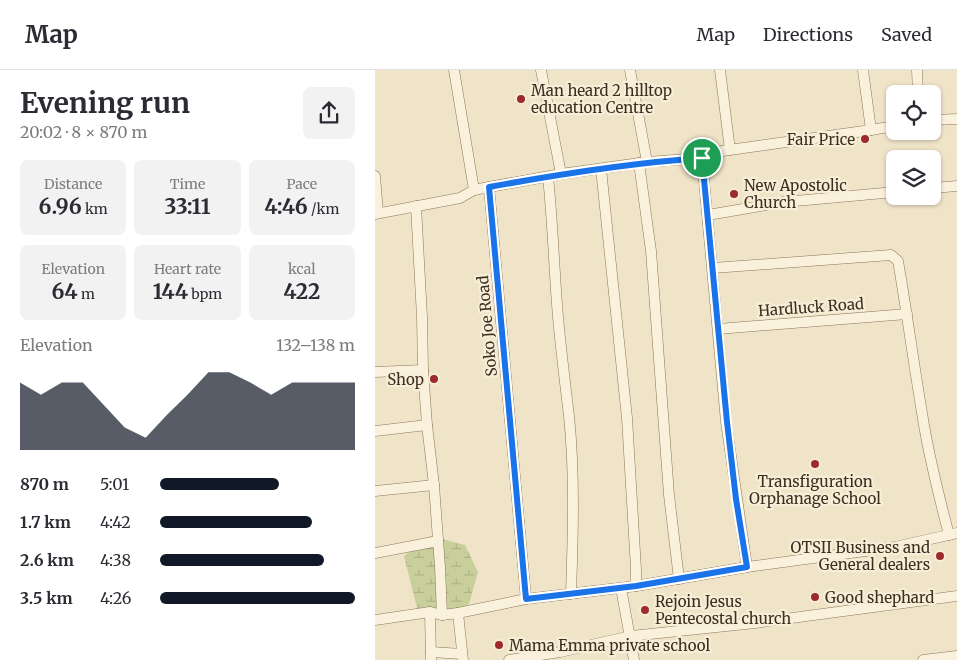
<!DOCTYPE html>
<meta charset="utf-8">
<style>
:root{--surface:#fff;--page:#f2f2f3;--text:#2b2b33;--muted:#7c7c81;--line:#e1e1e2;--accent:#111827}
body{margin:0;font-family:Merriweather,serif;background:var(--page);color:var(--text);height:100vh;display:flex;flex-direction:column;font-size:19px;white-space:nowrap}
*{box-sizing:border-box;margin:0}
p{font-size:16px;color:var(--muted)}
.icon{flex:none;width:28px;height:28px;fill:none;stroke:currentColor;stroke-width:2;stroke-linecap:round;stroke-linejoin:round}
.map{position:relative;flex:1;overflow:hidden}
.panel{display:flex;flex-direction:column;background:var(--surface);width:375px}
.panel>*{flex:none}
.controls{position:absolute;left:511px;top:15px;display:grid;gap:10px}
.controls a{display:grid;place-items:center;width:55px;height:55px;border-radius:8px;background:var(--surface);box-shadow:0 1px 4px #0004;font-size:25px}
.pin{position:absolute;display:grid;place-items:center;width:42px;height:42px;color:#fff;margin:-21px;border:2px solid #fff;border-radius:50%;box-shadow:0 1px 5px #0007}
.round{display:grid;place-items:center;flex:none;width:52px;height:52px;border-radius:8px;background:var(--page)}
.summary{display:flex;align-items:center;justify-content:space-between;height:85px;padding:0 20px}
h1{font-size:28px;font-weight:700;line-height:38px}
.stats{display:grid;grid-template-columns:repeat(3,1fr);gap:8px;height:85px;padding:5px 20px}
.stats div{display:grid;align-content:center;border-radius:8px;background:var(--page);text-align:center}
.stats b{font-size:21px;font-weight:700}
.stats small{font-size:14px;font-weight:400}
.stats p{font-size:14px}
.chart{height:140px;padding:10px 20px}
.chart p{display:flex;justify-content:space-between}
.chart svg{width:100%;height:90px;margin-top:5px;fill:var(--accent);opacity:.7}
ul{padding:0 20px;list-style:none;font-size:16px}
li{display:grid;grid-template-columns:80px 60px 1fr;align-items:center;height:38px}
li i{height:12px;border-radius:6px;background:var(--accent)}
header{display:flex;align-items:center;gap:30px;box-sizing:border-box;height:70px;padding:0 25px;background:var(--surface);border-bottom:1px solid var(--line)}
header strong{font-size:24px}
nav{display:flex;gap:28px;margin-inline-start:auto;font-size:18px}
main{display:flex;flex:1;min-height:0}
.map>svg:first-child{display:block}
.wetland{fill:url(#wetland-marsh)}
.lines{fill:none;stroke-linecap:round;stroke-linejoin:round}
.minor-casing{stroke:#8d765c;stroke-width:11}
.minor{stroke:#faf1dc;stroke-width:10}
.route-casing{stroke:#fff;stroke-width:10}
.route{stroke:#1a73e8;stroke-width:6}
.poi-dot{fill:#9e2a2b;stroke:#f7eed8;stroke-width:2}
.labels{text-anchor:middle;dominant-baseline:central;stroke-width:4.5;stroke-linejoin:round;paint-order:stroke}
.poi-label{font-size:15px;fill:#3d2e20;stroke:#f7eed8;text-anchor:start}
.street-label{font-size:15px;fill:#3d2e20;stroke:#f7eed8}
</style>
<header>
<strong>Map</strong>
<nav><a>Map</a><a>Directions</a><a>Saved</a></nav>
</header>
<main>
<section class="panel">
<div class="summary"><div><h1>Evening run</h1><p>20:02 · 8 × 870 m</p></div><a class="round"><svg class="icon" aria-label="share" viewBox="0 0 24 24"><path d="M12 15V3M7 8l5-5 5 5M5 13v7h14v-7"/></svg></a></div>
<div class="stats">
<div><p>Distance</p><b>6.96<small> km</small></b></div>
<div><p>Time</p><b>33:11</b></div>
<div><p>Pace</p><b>4:46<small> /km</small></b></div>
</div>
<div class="stats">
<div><p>Elevation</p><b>64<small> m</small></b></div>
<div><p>Heart rate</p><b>144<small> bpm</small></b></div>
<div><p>kcal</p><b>422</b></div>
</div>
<div class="chart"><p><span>Elevation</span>132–138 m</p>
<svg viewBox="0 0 160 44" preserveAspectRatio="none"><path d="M0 44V11L10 17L20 11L30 11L40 22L50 33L60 38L70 27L80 17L90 6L100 6L110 11L120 17L130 11L140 11L150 11L160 11V44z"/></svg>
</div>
<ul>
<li><b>870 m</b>5:01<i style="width:61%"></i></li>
<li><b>1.7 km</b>4:42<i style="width:78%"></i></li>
<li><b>2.6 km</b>4:38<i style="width:84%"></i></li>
<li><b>3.5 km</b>4:26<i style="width:100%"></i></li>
</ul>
</section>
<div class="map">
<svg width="582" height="590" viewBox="0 0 582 590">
<defs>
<pattern id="wetland-marsh" width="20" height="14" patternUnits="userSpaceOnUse" patternTransform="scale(1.25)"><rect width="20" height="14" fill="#c9cf9b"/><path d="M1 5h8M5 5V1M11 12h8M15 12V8" fill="none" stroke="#aeb285"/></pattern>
</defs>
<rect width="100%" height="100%" fill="#f0e4c8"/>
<polygon class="wetland" points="55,466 90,475 103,502 94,534 70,547 43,542 29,486"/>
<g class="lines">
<defs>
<g id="minor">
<polyline points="79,0 99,120 114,117 151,529"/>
<polyline points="166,0 186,104"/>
<polyline points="255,0 272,92"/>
<polyline points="345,0 355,80"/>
<polyline points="542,0 543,24"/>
<polyline points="558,50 582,49"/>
<polyline points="496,60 520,56"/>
<polyline points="264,93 276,181 294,425 304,509"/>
<polyline points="226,99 252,348 261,499 261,516"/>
<polyline points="0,106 3,143"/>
<path d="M173 107C178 154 179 200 183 247 186 280 190 313 194 346 200 405 198 465 196 524"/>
<polyline points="114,117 186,104 272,92 327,88 340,82 496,60 488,0"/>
<polyline points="558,118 582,116"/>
<polyline points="41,136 47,247 48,300 52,355 59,415 65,497 67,545 55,542 56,590"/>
<polyline points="0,144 85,128 99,120"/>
<polyline points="333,145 409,132 520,122"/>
<path d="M338 198 516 185 523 191C532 243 539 296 548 349 554 388 564 426 574 465"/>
<polyline points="343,259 532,244"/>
<polyline points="0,302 48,300"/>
<polyline points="0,361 52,355"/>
<polyline points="0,421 59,415"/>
<polyline points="0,483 63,471"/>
<polyline points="372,497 520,477 582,463"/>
<polyline points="246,518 259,590"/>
<polyline points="83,543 151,529 261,516 372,497 351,352 327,88"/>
<polyline points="67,545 83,543 88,590"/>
<polyline points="0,550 55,542"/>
<polyline points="56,582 87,584"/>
<polyline points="134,590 185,582 256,566 380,553 582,526"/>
<polyline points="548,590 582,586"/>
</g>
</defs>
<use href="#minor" class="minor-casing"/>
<use href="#minor" class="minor"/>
</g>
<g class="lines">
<defs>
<path id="route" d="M327 88 352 352 361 429 372 497 261 516 151 529 114 117C185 104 255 93 327 88Z"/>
</defs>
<use href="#route" class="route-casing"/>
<use href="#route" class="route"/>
</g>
<g class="poi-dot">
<circle cx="146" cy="29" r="5"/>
<circle cx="490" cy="69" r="5"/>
<circle cx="359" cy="124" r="5"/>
<circle cx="59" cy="309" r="5"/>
<circle cx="440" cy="394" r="5"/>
<circle cx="565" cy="486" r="5"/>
<circle cx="440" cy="527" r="5"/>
<circle cx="270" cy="540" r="5"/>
<circle cx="124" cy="575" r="5"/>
</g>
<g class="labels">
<g class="poi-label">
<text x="156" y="20">Man heard 2 hilltop<tspan x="156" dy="17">education Centre</tspan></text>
<text x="480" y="69" text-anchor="end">Fair Price</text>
<text x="369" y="115">New Apostolic<tspan x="369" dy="17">Church</tspan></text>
<text x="49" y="309" text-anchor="end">Shop</text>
<text x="440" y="411" text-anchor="middle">Transfiguration<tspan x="440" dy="17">Orphanage School</tspan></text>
<text x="555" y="477" text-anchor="end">OTSII Business and<tspan x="555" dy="17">General dealers</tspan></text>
<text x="450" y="527">Good shephard</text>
<text x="280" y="531">Rejoin Jesus<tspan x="280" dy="17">Pentecostal church</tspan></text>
<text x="134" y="575">Mama Emma private school</text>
</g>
<g class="street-label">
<text transform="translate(436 237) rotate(-4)">Hardluck Road</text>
<text transform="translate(112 256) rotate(-95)">Soko Joe Road</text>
</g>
</g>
</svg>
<div class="controls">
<a><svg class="icon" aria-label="locate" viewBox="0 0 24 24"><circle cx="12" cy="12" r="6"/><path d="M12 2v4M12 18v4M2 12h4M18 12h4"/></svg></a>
<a><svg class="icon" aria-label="layers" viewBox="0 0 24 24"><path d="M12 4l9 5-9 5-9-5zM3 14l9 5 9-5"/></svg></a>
</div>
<div class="pin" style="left:327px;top:88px;background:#1e9e55"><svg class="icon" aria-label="arrive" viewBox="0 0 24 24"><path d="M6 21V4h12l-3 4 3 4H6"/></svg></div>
</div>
</main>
